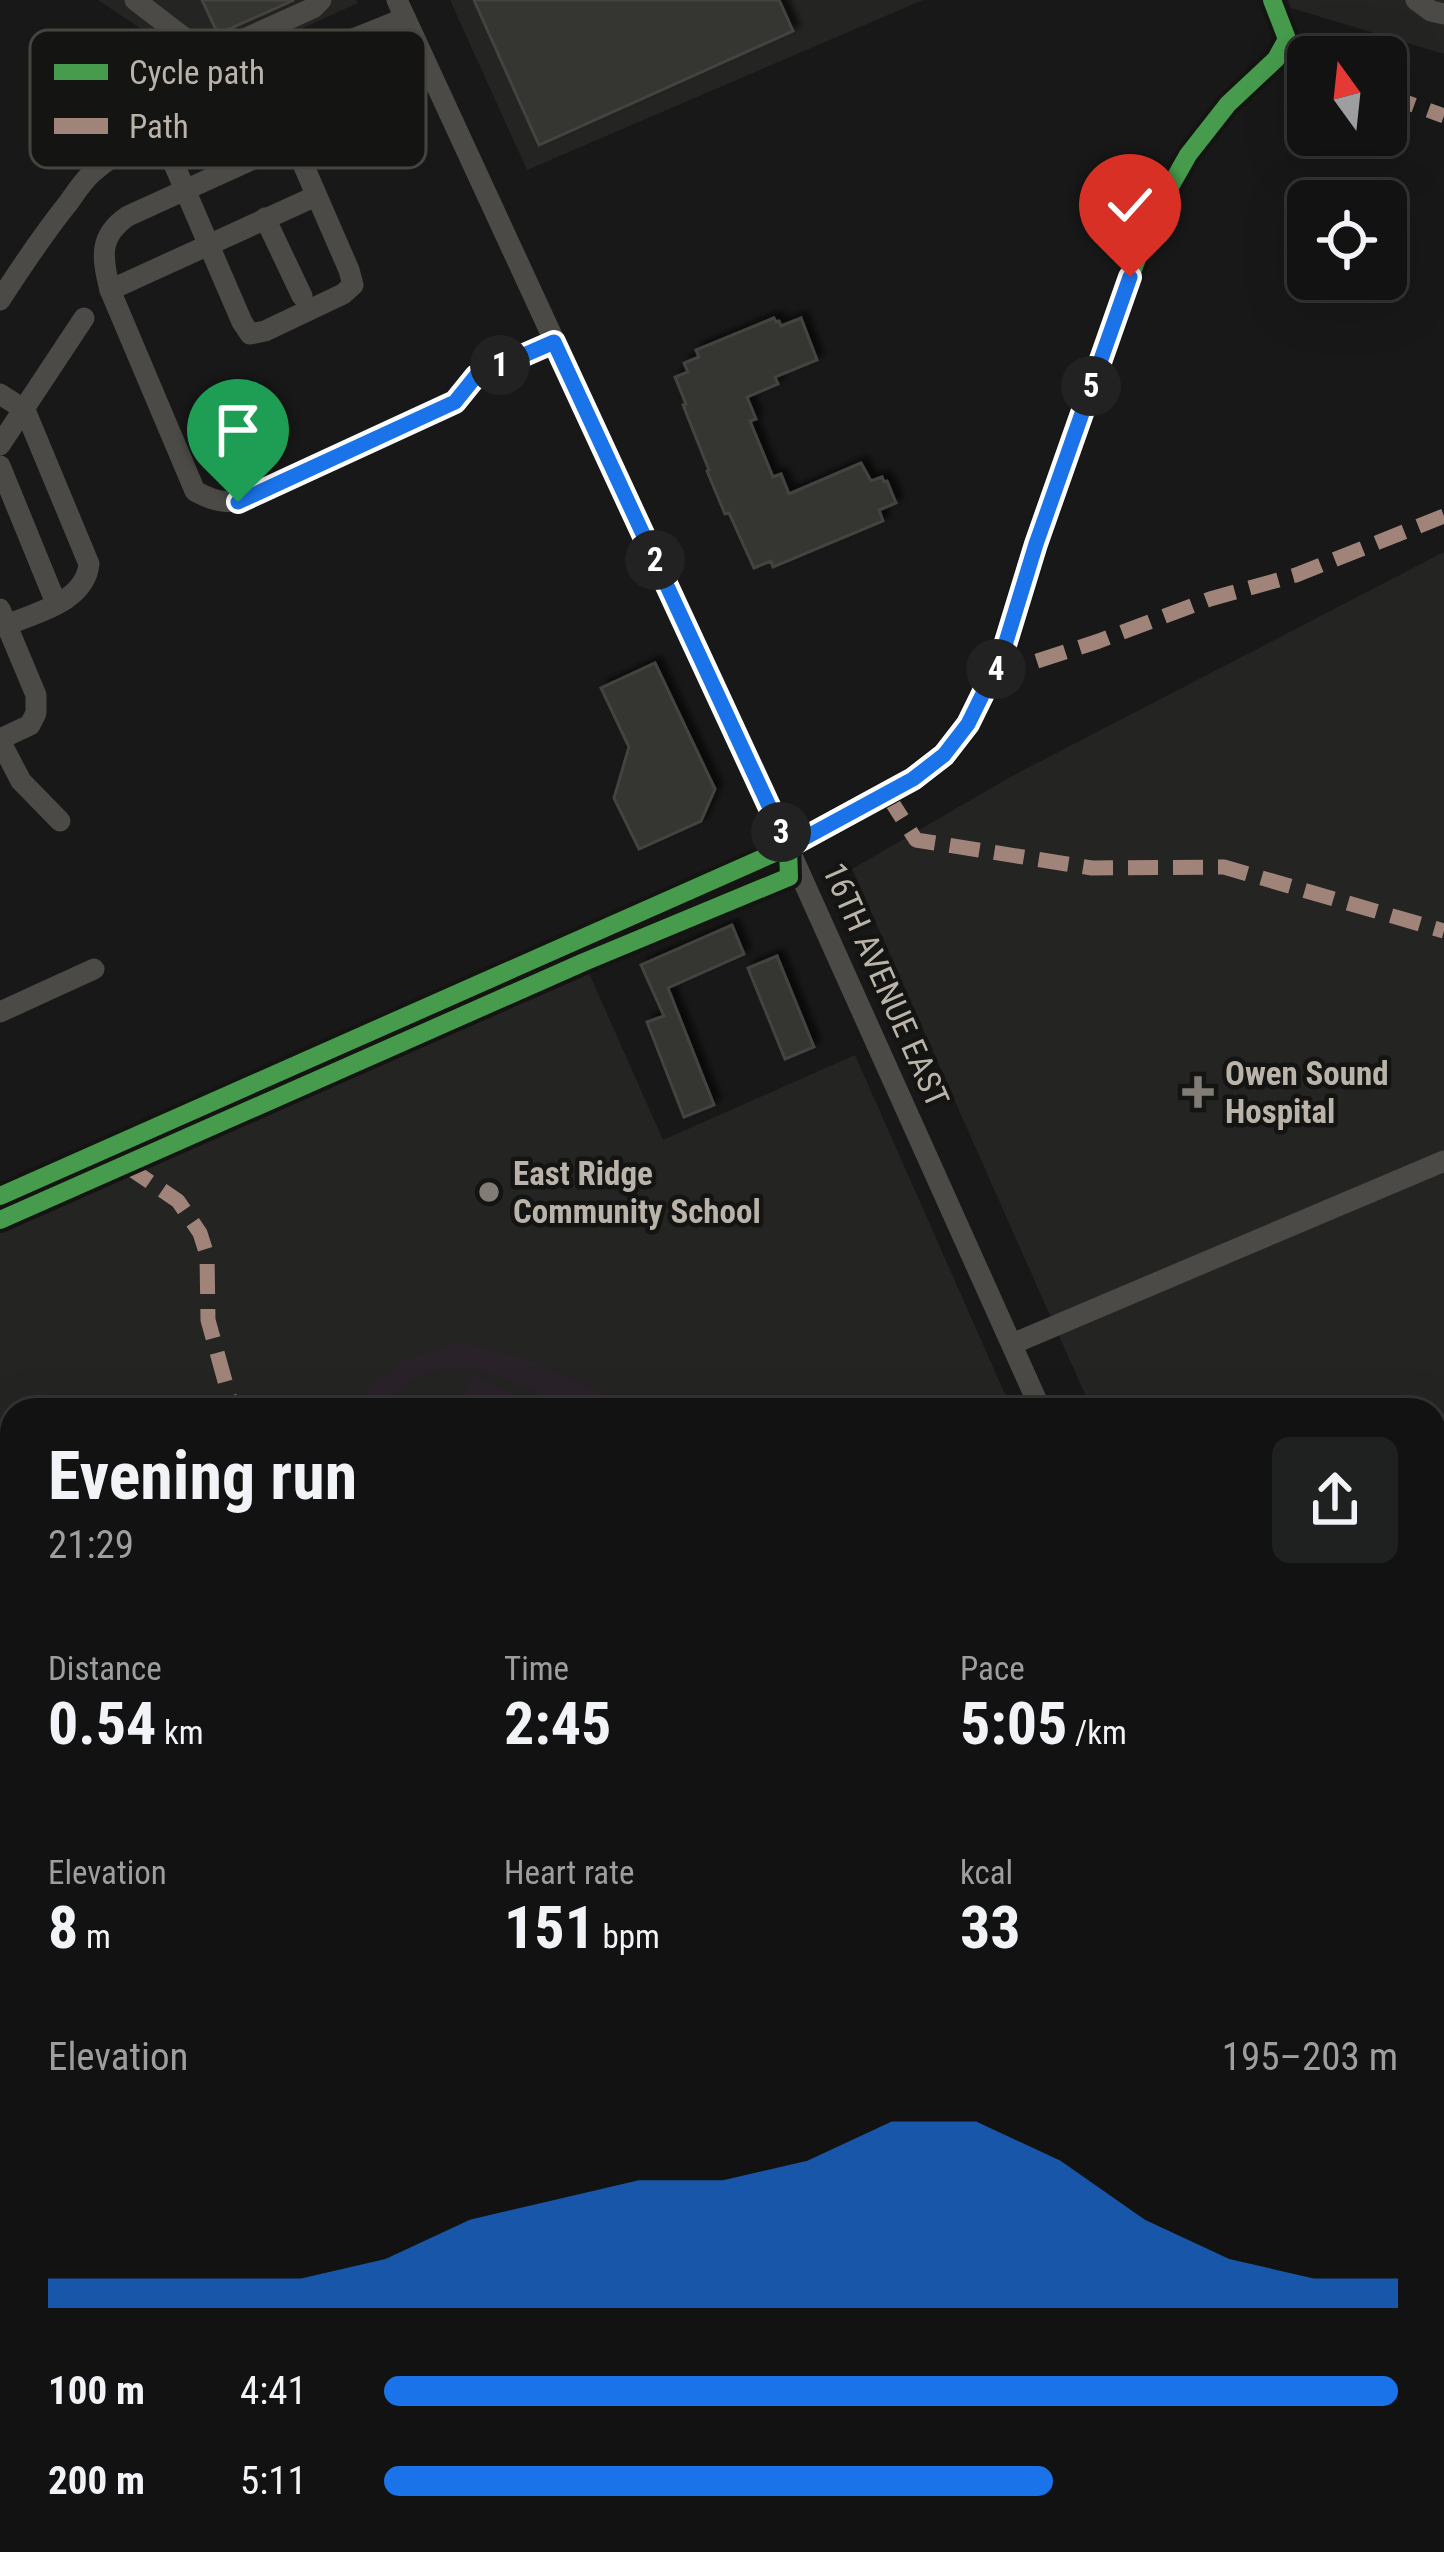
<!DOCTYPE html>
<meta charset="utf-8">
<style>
:root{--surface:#121212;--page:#1f2020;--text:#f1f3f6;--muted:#9c9e9f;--line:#313232;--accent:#1a73e8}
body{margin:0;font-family:"Roboto Condensed",sans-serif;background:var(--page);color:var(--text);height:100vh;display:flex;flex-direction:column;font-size:45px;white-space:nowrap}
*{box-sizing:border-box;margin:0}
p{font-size:39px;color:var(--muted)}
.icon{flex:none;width:66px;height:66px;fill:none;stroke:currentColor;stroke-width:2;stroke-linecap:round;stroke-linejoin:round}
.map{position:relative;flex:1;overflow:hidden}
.sheet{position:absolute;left:0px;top:1398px;width:1446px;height:1155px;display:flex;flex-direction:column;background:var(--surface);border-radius:36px 36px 0 0;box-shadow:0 12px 48px #0002,0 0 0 3px var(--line)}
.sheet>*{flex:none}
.needle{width:78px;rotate:345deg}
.tools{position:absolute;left:1287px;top:36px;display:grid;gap:24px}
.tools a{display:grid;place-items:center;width:120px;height:120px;border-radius:18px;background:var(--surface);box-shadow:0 12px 48px #0002,0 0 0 3px var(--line);font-size:60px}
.pin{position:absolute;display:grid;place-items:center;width:102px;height:102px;color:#fff;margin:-123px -51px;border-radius:50% 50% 50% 0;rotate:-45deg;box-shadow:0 0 12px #0007}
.pin .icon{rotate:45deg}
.km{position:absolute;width:60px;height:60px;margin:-30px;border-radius:50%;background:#222;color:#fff;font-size:33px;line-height:60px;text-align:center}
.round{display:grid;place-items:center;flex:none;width:126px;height:126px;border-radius:18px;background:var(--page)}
.headline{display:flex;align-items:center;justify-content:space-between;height:204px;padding:0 48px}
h1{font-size:66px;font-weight:700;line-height:90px}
.stats{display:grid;grid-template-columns:repeat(3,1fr);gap:18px;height:204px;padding:12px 48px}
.stats div{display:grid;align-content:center}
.stats b{font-size:60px;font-weight:700}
.stats small{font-size:33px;font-weight:400}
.stats p{font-size:33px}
.chart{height:336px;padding:24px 48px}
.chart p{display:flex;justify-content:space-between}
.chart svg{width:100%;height:216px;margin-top:12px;fill:var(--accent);opacity:.7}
ul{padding:0 48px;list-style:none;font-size:39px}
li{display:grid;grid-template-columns:192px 144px 1fr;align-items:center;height:90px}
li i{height:30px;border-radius:15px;background:var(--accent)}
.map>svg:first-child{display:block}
.built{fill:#242422}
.green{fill:#2a2229}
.building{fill:#343433;stroke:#444340;stroke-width:3;filter:url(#shadow)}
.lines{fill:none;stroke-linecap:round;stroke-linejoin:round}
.minor{stroke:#4b4a46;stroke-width:21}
.major{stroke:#4d4c4a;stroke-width:27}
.quiet{stroke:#a18479;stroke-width:15;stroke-dasharray:30 15;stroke-linecap:butt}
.cycleway-casing{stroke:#141412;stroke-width:26}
.cycleway{stroke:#469c4c;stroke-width:18}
.route-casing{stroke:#fff;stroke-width:24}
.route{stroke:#1a73e8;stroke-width:15}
.poi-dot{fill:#817d76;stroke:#141412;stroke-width:4.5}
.labels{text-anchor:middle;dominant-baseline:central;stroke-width:9;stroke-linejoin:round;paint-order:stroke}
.street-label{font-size:33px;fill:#bab3a9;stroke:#141412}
.poi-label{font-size:33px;font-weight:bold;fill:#bab3a9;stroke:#141412;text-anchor:start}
.key{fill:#141412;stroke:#46443f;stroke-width:3}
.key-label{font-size:33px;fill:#bab3a9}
</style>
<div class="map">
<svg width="1444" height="2552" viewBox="0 0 1444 2552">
<defs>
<filter id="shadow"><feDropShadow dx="6" dy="-6" stdDeviation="3" flood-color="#0009"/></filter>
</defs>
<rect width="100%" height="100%" fill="#181818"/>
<g class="built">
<polygon points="98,0 356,0 358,3 206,72"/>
<polygon points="450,0 923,0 527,170"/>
<polygon points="1288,0 1444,0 1444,54 1291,8"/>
<polygon points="1444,552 1444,1880 1434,1884 1434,1410 1092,1410 852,869 1012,776"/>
<polygon points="584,962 663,1140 855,1055 1012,1410 12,1410 12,2221 0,2195 0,1220"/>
</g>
<g class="green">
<path d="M456 1344C522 1349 581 1384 641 1410 620 1410 594 1414 575 1408 498 1381 449 1333 379 1410H352C379 1367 408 1355 456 1344Z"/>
<polygon points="473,1375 551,1410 458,1410"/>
</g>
<g class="building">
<polygon points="202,0 294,0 218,34"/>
<polygon points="474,0 779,0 793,31 539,145"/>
<polygon points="774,318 776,322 779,321 781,326 801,318 817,360 775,377 778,384 747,397 756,419 750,421 773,477 781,474 789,494 861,463 871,481 882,477 884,482 887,481 896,503 879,510 883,521 773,567 771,561 754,568 729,513 725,514 707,471 709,470 683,405 686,404 675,377 688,372 684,363 699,357 696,350"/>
<polygon points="655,663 715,789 701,821 639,849 614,798 629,747 601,688"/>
<polygon points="732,925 744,954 668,988 714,1105 684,1117 647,1022 664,1016 641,965"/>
<polygon points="777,956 814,1047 785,1059 748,968"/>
</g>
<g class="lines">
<g class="minor">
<polyline points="135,0 200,50 211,54 313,8 321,0"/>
<polyline points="397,0 788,847 1041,1410"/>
<polyline points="1416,0 1431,11 1444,14"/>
<polyline points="158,127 242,322 250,334 265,331 343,294 353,285 349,270 293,141 379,106"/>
<path d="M293 141 128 216C98 236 102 258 110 290L195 491C222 506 234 504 263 492L455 402 475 375 554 342"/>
<polyline points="265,218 302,296"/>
<polyline points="110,290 316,196"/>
<path d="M0 300C22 266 44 233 69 202 76 192 83 181 92 173 178 99 301 62 405 18"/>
<path d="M0 394 25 410 89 564C85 602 37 612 7 625"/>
<polyline points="0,445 84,318"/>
<polyline points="0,466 56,603"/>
<polyline points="0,609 36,695 36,713 30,725 0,739"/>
<polyline points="0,741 21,781 60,821"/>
<polyline points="0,1012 94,969"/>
<polyline points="0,1196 788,847 913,779 944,755 968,724 1002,655 1036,544 1130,277 1154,215 1188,155 1228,104 1276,59 1287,39 1272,0"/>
<polyline points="1012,1344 1444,1161"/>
</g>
<g class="major">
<polyline points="1434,1945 1444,1941"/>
<polyline points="74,2552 99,2541"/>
</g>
<g class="quiet">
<polyline points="1287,39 1317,57"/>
<polyline points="1386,95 1444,116"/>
<polyline points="994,675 1099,641 1210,599 1296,575 1444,516"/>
<polyline points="886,793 916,840 1092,868 1224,867 1444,931"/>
<polyline points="125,1165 178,1201 200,1233 207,1255 208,1320 233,1410"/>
</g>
<defs>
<g id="cycleway">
<polyline points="0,1196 788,847 913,779 944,755 968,724 1002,655 1036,544 1130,277 1154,215 1188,155 1228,104 1276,59 1287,39 1272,0"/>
<polyline points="0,1220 584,962 789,877 788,847"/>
</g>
</defs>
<use href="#cycleway" class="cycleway-casing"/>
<use href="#cycleway" class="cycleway"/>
</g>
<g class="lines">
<defs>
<polyline id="route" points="238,502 455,402 476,376 554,342 788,847 913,779 944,755 968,724 1002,655 1036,544 1130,277"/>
</defs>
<use href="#route" class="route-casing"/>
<use href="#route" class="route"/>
</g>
<g class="poi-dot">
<path d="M1192 1074h12v12h12v12h-12v12h-12v-12h-12v-12h12z"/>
<circle cx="489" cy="1192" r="12"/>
</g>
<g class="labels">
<g class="street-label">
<text transform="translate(886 985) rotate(66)">16TH AVENUE EAST</text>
</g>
<g class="poi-label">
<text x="1225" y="1073">Owen Sound<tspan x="1225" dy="38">Hospital</tspan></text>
<text x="513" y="1173">East Ridge<tspan x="513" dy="38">Community School</tspan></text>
</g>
</g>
<rect x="30" y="30" width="396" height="138" rx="18" class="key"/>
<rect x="54" y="64" width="54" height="16" fill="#469c4c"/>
<rect x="54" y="118" width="54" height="16" fill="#a18479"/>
<g class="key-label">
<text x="129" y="84">Cycle path</text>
<text x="129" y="138">Path</text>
</g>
</svg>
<div class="tools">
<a><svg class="needle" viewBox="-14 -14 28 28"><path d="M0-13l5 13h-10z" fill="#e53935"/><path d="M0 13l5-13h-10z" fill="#9c9e9f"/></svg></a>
<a><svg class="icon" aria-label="locate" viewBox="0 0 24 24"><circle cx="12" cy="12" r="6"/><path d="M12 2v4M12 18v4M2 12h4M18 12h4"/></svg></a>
</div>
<div class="pin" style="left:238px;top:502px;background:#1e9e55"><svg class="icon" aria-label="arrive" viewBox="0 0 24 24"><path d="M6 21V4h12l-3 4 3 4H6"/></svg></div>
<div class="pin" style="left:1130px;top:277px;background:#d93025"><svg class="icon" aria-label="check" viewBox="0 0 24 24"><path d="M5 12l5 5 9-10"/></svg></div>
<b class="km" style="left:500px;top:365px">1</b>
<b class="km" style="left:655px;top:560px">2</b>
<b class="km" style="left:781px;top:832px">3</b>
<b class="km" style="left:996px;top:669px">4</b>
<b class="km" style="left:1091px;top:386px">5</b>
<section class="sheet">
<div class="headline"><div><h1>Evening run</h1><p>21:29</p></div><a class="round"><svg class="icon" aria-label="share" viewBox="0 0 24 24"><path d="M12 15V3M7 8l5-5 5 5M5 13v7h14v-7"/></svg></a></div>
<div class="stats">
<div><p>Distance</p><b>0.54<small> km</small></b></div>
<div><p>Time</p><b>2:45</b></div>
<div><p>Pace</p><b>5:05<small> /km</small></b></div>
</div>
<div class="stats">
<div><p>Elevation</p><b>8<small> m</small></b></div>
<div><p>Heart rate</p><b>151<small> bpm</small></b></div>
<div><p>kcal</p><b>33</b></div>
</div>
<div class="chart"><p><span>Elevation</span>195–203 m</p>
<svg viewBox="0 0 160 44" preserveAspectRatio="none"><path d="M0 44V38L10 38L20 38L30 38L40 34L50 26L60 22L70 18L80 18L90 14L100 6L110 6L120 14L130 26L140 34L150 38L160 38V44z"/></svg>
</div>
<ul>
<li><b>100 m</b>4:41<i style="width:100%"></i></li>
<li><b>200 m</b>5:11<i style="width:66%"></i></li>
</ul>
</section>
</div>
